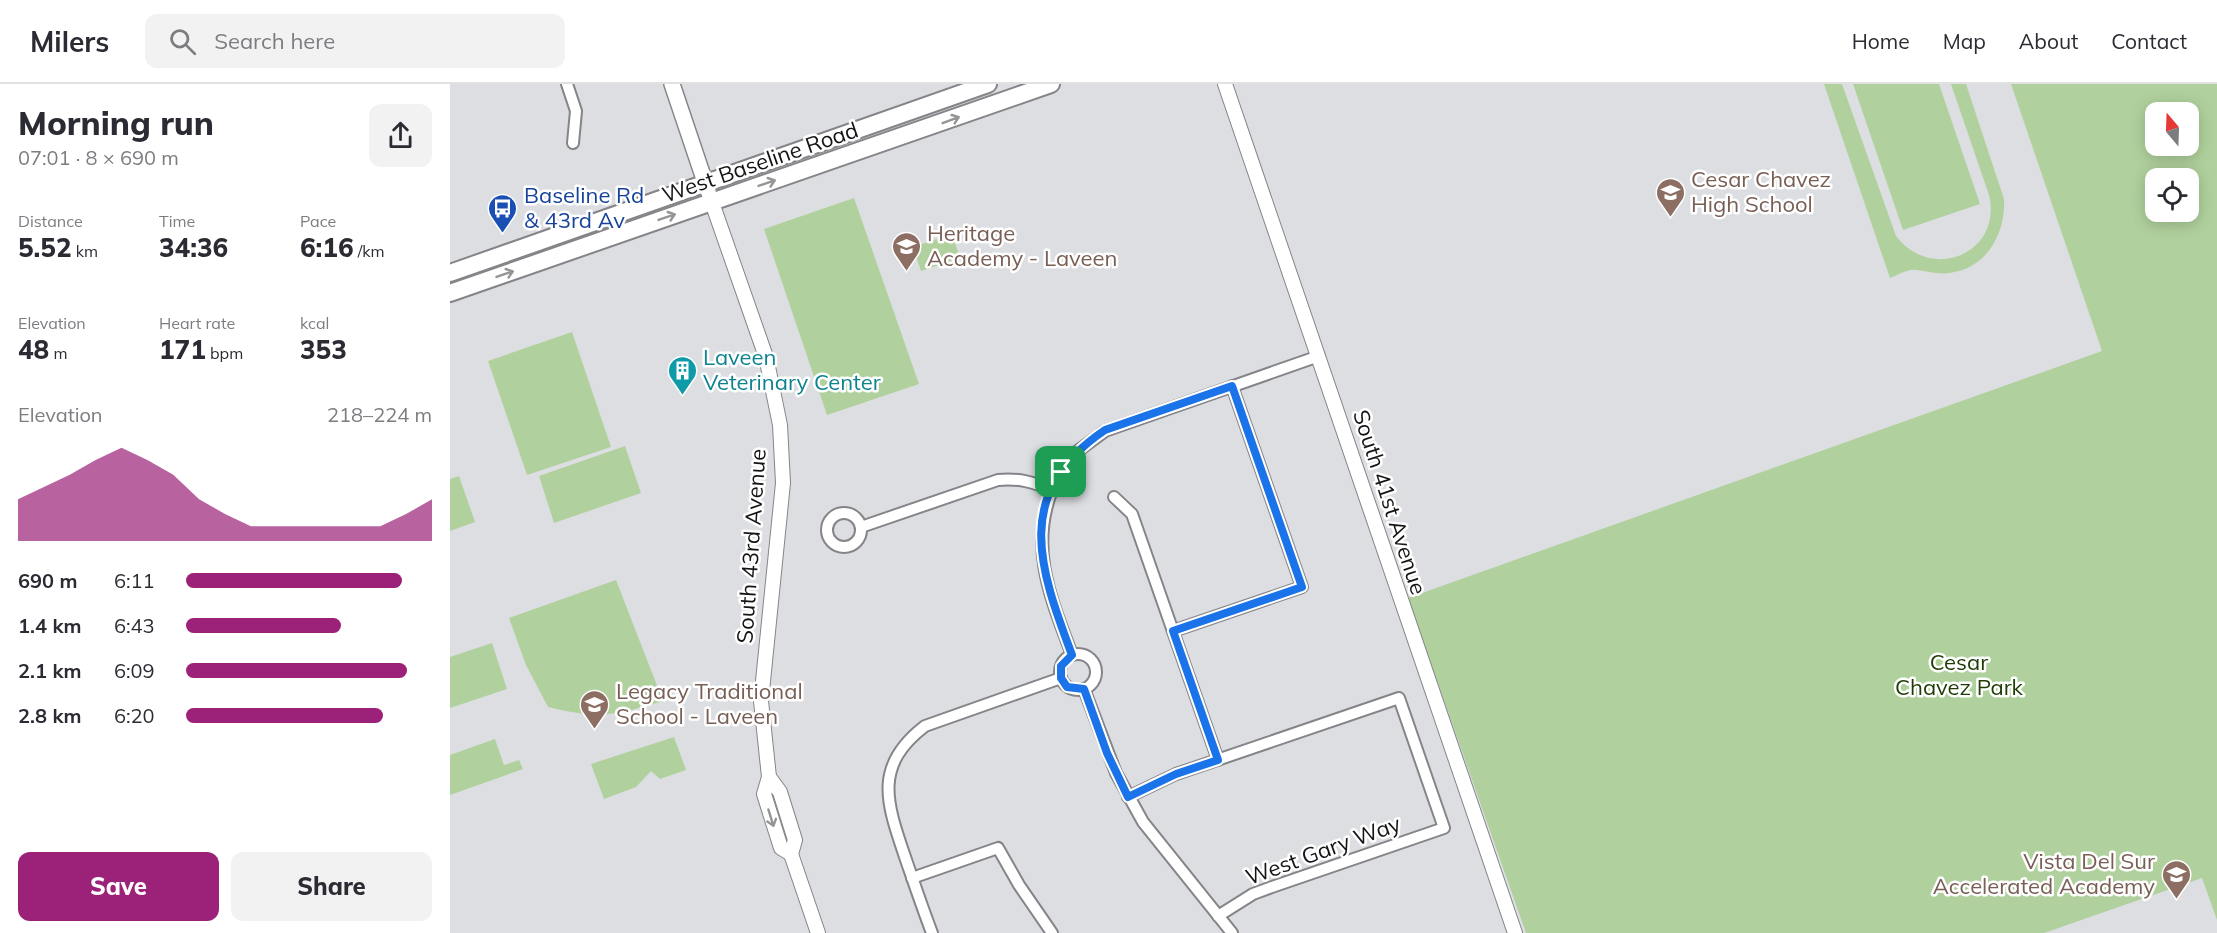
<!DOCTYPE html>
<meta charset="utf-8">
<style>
:root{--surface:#fff;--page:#f2f2f3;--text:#2b2b33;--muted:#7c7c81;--line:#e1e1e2;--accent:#9c2178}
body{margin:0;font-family:Mulish,sans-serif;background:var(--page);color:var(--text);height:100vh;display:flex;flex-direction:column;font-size:22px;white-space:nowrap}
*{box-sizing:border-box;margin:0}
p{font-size:20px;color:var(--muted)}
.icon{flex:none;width:33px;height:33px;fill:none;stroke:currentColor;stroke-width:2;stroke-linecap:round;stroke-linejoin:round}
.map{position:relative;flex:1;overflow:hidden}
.side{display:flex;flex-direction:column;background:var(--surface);width:450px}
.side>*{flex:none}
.needle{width:39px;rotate:341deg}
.buttons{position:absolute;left:1695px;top:18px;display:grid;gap:12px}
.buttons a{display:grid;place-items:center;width:54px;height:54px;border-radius:12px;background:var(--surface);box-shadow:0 3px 15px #0003;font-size:30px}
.pin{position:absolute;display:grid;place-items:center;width:51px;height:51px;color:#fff;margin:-26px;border-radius:12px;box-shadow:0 3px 9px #0006}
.round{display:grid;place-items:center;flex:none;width:63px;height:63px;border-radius:12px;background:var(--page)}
.summary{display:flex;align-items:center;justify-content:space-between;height:102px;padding:0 18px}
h1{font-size:33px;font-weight:800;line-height:45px}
.figures{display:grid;grid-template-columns:repeat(3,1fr);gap:9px;height:102px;padding:6px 18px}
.figures div{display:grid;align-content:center}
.figures b{font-size:26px;font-weight:800}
.figures small{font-size:16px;font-weight:400}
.figures p{font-size:16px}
.chart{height:168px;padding:12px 18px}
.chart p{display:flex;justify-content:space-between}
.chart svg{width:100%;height:108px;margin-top:6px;fill:var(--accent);opacity:.7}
.primary-button{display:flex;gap:12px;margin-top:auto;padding:12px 18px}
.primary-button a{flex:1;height:69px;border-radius:12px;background:var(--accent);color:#fff;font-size:24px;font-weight:800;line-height:69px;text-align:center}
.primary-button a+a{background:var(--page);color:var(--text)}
ul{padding:0 18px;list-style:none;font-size:20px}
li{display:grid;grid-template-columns:96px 72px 1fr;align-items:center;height:45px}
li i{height:15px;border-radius:8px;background:var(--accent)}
header{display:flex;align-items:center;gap:36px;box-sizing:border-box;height:84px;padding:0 30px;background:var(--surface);border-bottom:2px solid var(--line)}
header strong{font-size:28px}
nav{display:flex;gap:33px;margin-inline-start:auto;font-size:21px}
.search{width:420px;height:54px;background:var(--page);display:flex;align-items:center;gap:15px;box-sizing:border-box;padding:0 21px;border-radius:12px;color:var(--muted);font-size:22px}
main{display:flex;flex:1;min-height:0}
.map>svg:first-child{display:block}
.green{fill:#b0d19d;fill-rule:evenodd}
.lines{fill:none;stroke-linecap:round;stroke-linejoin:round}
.minor-casing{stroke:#858589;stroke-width:14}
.tertiary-casing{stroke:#858589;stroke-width:16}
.secondary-casing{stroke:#858589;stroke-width:18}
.primary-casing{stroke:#858589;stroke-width:20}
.minor{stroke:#fff;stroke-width:10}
.tertiary{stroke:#fff;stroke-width:14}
.secondary{stroke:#fff;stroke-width:15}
.primary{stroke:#fff;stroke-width:16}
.oneway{stroke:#959596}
.route-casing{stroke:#fff;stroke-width:12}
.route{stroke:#1a73e8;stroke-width:8}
.labels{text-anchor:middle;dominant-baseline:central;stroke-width:5;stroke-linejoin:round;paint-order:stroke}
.street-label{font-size:22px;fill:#141415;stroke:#fff}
.education-label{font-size:22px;fill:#785e54;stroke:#fff;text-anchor:start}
.transit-label{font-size:22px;fill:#164399;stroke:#fff;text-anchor:start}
.culture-label{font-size:22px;fill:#0d838f;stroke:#fff;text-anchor:start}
.park-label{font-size:22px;fill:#1e3c03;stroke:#fff}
</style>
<header>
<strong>Milers</strong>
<div class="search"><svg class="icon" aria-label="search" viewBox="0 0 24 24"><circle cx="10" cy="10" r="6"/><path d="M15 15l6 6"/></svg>Search here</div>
<nav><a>Home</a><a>Map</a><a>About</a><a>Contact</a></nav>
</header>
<main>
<section class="side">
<div class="summary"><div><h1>Morning run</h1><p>07:01 · 8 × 690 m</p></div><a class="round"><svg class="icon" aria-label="share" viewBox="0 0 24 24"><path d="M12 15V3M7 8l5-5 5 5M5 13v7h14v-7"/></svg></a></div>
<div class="figures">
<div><p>Distance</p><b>5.52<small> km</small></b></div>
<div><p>Time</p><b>34:36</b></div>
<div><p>Pace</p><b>6:16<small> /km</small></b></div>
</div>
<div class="figures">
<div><p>Elevation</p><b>48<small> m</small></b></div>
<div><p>Heart rate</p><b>171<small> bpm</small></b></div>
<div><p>kcal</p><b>353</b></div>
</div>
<div class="chart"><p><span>Elevation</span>218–224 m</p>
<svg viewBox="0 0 160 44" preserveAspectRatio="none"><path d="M0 44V27L10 22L20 17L30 11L40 6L50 11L60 17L70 27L80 33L90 38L100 38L110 38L120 38L130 38L140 38L150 33L160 27V44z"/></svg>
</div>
<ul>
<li><b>690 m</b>6:11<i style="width:88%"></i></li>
<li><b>1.4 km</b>6:43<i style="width:63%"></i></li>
<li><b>2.1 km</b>6:09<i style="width:90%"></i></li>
<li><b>2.8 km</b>6:20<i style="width:80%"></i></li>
</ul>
<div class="primary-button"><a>Save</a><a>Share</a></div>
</section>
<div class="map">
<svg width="1767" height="849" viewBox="0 0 1767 849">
<rect width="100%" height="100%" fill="#dddee2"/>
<g class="green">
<path d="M1374 0H1392L1446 152C1482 199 1553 169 1539 111L1501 0H1516L1554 115C1556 150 1536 185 1499 189 1487 191 1478 187 1467 186 1459 184 1447 191 1440 194Z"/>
<polygon points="1403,0 1489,0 1530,120 1453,146"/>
<path d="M1561 0H1767V836L1752 794 1594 849H1076L958 514 1652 267ZM1706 28H1738V62H1706ZM1706 94H1738V128H1706Z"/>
<polygon points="404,114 469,300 377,331 314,145"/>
<polygon points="502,150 510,174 471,187 463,163"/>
<polygon points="122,248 161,363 77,391 38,277"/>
<polygon points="175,362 191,409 104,439 89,392"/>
<polygon points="9,392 25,438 0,447 0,395"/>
<path d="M166 496 213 617C166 632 146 635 98 623L76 581 59 534Z"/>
<polygon points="42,559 57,605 0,624 0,573"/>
<polygon points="224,653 236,686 210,695 201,687 186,703 154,715 141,680"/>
<polygon points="45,655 54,681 69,676 73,685 0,711 0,671"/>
</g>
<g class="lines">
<defs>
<g id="minor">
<polyline points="117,0 126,27 123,59"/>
<path d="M602 406C579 466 601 514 622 571"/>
<polyline points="664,413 682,430 768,676"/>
<circle cx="394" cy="446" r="17"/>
<path d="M411 443 548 396C569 394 583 398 602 406L625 369 655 347 869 272"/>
<polyline points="723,547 852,503 782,302"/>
<circle cx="628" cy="588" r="18"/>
<polyline points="634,605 666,689 693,738 782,849"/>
<polyline points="678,713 726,690 949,614 994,744 822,803 803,810 768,832"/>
<polyline points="462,794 548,764 569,801 602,849"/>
<path d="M482 849C472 823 463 796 454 770 436 717 424 681 475 642L611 594"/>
</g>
<g id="tertiary">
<polyline points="775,0 1065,849"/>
<polyline points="259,110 316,273 330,341 333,399 311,617 319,693 314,710 331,764 341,770"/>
<polyline points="319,693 330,708 345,756 341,770 368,849"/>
</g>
<polyline id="secondary" points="222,0 258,107"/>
<g id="primary">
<polyline points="0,189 538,0"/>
<polyline points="0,209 601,0"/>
</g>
</defs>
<use href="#minor" class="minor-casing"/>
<use href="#tertiary" class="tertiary-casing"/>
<use href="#secondary" class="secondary-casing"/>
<use href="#primary" class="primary-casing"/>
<use href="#minor" class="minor"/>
<use href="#tertiary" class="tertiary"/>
<use href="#secondary" class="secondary"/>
<use href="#primary" class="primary"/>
</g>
<defs><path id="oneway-shaft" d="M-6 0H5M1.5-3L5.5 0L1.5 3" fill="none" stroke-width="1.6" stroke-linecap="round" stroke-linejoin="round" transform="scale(1.5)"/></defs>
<g class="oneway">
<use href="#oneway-shaft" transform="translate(501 36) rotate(-20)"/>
<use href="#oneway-shaft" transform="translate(317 99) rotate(-19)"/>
<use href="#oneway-shaft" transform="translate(217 133) rotate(-19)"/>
<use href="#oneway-shaft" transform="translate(55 190) rotate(-19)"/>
<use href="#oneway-shaft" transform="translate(321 734) rotate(73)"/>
</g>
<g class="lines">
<defs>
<path id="route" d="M782 302 852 503 723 547 768 676 726 690 678 713 657 669 634 605 617 603 611 594V582L622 571C589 483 562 409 655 346Z"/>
</defs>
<use href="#route" class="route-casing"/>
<use href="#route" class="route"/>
</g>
<defs>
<symbol id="school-pin" viewBox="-11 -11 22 30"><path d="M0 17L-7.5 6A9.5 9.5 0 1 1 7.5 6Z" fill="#8d6e63" stroke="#fff"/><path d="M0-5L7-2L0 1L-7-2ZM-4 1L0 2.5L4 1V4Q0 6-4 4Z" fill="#fff"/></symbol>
<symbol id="bus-pin" viewBox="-11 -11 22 30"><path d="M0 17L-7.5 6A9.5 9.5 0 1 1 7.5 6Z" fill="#1a4fb4" stroke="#fff"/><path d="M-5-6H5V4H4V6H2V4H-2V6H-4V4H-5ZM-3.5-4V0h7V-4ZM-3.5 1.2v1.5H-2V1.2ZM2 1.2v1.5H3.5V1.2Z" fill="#fff"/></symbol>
<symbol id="building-pin" viewBox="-11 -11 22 30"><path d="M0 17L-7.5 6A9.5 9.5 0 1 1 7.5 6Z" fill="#0f9aa8" stroke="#fff"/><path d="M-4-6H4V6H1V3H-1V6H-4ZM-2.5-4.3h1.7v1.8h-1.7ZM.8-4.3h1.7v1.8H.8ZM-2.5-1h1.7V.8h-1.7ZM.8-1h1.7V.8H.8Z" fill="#fff"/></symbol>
</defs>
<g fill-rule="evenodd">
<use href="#school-pin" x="1204" y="92" width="33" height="45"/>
<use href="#bus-pin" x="36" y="108" width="33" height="45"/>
<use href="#school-pin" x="440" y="146" width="33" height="45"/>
<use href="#building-pin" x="216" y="270" width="33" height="45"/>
<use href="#school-pin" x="128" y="604" width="33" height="45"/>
<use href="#school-pin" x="1710" y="774" width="33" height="45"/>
</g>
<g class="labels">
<g class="street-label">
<text transform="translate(310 78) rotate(-19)">West Baseline Road</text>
<text transform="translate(940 418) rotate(72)">South 41st Avenue</text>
<text transform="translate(301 462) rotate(-86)">South 43rd Avenue</text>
<text transform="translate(873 766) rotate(-20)">West Gary Way</text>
</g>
<g class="education-label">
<text x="1241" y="95">Cesar Chavez<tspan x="1241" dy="25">High School</tspan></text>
<text x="477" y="149">Heritage<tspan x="477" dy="25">Academy - Laveen</tspan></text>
<text x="166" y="607">Legacy Traditional<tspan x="166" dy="25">School - Laveen</tspan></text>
<text x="1705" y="777" text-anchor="end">Vista Del Sur<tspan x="1705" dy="25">Accelerated Academy</tspan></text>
</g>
<g class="transit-label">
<text x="74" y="111">Baseline Rd<tspan x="74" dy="25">&amp; 43rd Av</tspan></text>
</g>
<g class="culture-label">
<text x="253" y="273">Laveen<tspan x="253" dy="25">Veterinary Center</tspan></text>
</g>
<g class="park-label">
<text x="1509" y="578">Cesar<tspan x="1509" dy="25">Chavez Park</tspan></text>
</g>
</g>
</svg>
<div class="buttons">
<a><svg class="needle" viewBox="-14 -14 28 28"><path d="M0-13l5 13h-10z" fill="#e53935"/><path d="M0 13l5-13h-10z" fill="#7c7c81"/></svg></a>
<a><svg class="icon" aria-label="locate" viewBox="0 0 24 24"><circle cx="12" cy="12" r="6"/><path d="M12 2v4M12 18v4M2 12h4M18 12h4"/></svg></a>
</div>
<div class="pin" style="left:611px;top:388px;background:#1e9e55"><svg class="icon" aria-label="arrive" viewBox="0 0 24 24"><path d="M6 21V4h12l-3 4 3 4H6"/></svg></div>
</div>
</main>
